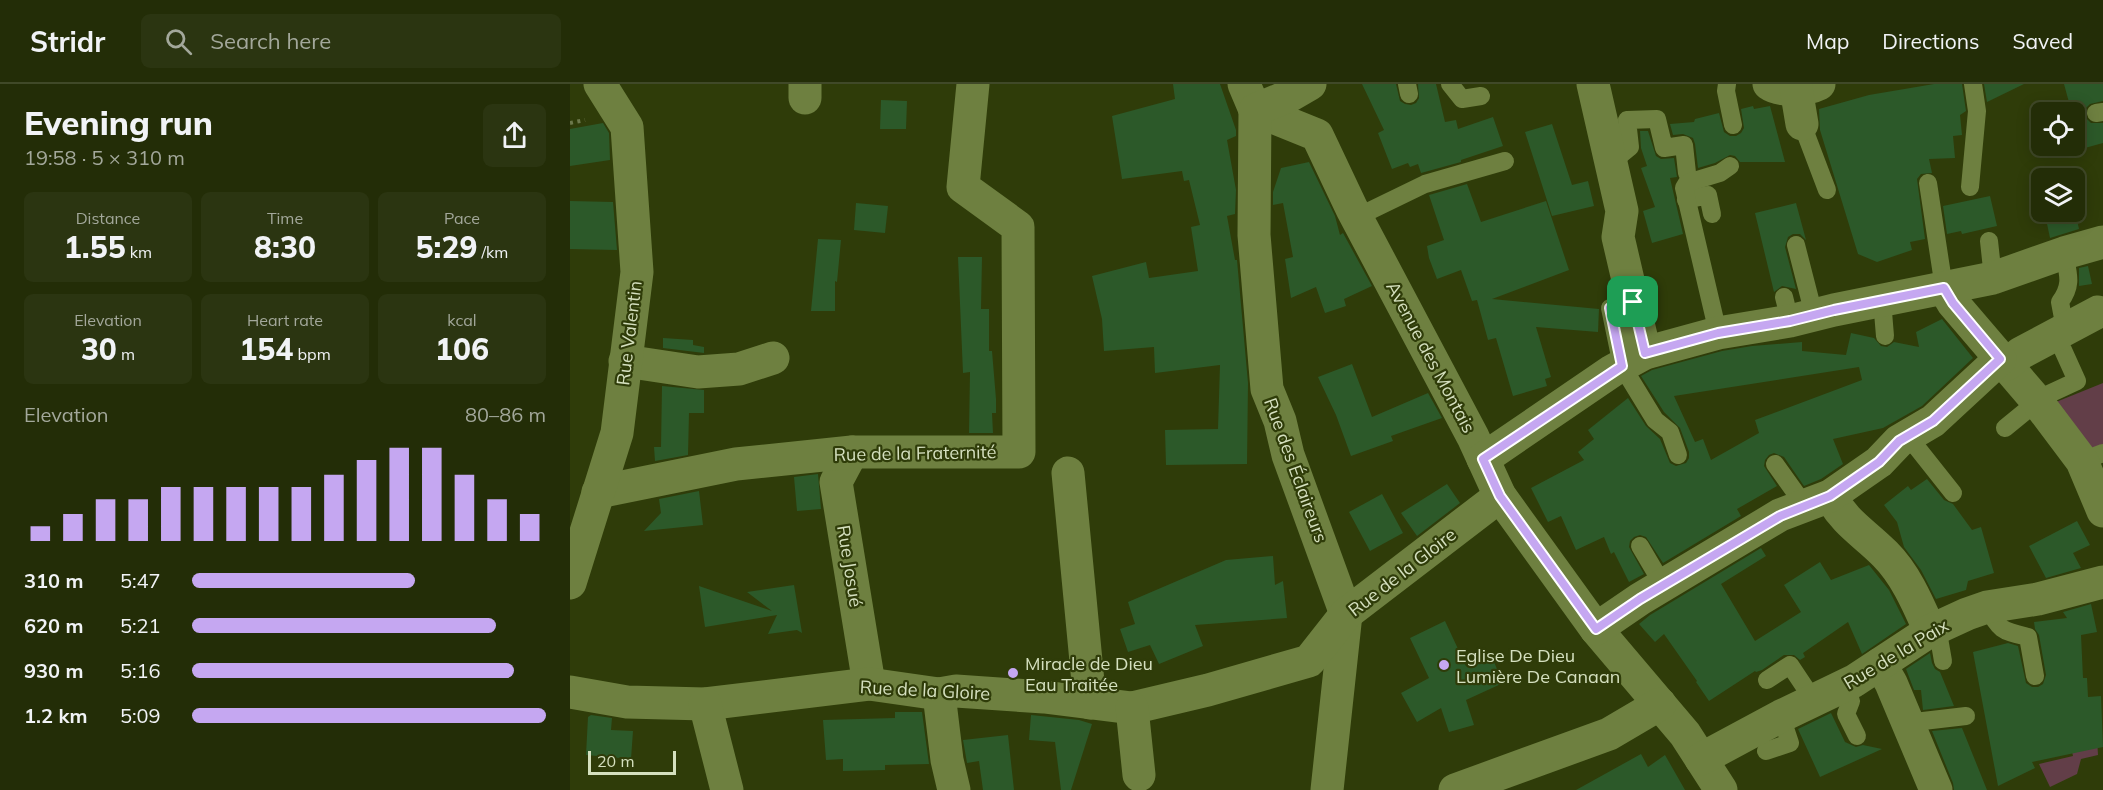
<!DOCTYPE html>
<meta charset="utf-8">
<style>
:root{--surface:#232d07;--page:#2b3511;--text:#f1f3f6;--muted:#a3a89b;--line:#404928;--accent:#c5a7f1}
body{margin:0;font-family:Mulish,sans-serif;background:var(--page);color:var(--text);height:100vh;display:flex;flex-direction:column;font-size:22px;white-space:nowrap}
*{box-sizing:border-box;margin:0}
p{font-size:20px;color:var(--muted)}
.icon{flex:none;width:33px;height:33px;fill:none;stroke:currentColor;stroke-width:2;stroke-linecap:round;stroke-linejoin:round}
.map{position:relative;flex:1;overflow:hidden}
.panel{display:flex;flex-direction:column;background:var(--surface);width:570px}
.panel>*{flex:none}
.tools{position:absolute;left:1461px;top:18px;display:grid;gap:12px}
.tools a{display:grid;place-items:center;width:54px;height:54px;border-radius:9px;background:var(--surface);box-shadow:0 3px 15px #0003,0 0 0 2px var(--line);font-size:30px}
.scale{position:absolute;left:18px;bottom:15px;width:88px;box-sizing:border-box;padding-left:6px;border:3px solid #d5e0bf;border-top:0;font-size:16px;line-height:21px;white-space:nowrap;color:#d5e0bf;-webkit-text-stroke:4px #2f3c09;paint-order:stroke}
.pin{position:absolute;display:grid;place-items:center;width:51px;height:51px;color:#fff;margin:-26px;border-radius:12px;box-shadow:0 3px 9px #0006}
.round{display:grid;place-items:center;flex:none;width:63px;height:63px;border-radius:9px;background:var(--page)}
.head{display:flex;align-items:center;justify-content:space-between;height:102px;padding:0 24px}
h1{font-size:33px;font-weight:800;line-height:45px}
.figures{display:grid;grid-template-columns:repeat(3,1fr);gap:9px;height:102px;padding:6px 24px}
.figures div{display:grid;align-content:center;border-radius:9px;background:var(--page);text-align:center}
.figures b{font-size:30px;font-weight:800}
.figures small{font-size:16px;font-weight:400}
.figures p{font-size:16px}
.chart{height:168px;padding:12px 24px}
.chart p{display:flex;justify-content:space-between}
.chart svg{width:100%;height:108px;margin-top:6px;stroke:var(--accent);stroke-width:6}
ul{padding:0 24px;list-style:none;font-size:20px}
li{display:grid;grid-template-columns:96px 72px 1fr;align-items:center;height:45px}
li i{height:15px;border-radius:8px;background:var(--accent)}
header{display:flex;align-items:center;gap:36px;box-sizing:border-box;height:84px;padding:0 30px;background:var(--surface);border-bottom:2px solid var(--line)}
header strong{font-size:28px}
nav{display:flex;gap:33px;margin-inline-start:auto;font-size:21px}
.search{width:420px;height:54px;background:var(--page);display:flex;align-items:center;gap:15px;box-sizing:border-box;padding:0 21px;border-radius:9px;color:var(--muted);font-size:22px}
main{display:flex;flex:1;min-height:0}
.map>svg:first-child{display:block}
.green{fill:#623e48}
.building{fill:#2c5929;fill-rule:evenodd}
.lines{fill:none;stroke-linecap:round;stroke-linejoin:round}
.path{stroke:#6c784b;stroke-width:4;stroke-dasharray:3 4.5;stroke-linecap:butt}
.service{stroke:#6e8040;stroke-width:18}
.minor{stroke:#6e8040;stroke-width:33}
.route-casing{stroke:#fff;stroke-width:12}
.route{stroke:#c5a7f1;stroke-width:8}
.poi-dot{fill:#c5a7f1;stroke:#2f3c09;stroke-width:2}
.labels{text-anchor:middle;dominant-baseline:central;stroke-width:4.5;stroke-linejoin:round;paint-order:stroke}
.street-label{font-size:18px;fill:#d5e0bf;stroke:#2f3c09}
.poi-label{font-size:18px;fill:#d5e0bf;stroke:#2f3c09;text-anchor:start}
</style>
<header>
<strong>Stridr</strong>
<div class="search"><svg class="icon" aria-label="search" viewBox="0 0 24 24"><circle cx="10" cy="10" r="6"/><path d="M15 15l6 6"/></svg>Search here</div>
<nav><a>Map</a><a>Directions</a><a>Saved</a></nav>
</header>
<main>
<section class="panel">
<div class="head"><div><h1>Evening run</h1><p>19:58 · 5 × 310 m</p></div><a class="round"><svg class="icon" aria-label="share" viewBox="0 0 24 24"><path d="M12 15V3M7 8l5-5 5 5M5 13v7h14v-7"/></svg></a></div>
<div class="figures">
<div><p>Distance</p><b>1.55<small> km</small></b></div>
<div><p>Time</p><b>8:30</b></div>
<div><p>Pace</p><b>5:29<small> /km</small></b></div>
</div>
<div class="figures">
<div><p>Elevation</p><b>30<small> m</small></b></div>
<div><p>Heart rate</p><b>154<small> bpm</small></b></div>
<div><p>kcal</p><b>106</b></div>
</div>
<div class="chart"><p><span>Elevation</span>80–86 m</p>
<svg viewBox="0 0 160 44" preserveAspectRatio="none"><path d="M5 44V38M15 44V33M25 44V27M35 44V27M45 44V22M55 44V22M65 44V22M75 44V22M85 44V22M95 44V17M105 44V11M115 44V6M125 44V6M135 44V17M145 44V27M155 44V33"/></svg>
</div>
<ul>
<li><b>310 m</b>5:47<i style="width:63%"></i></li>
<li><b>620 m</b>5:21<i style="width:86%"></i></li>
<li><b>930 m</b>5:16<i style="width:91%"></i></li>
<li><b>1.2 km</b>5:09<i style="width:100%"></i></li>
</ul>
</section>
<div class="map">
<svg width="1533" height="706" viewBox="0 0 1533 706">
<rect width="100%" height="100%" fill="#2f3c09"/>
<g class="green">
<polygon points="1533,299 1533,361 1521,364 1486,318"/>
<polygon points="1526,639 1528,671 1511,675 1507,690 1480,703 1469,680 1503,672 1496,640"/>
</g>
<g class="building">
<polygon points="603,0 650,0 666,46 666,52 657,56 666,106 665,130 657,132 665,176 667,176 678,299 677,380 596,381 595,346 648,345 650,281 585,289 584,263 534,267 532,235 522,192 576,178 579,194 628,187 621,143 630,141 619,96 614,97 612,87 552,95 542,32 605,15"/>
<polygon points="792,0 826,0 830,17 835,20 841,21 846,19 849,14 848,0 866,0 875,38 886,36 888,45 923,33 933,62 891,76 891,78 851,89 848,80 840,83 838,79 822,85 808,49 814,46"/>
<polygon points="1364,0 1392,0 1396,27 1390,31 1392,51 1383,52 1385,74 1359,75 1362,89 1351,90 1347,95 1355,155 1340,158 1342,166 1307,178 1288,170 1250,46 1249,25 1299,11"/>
<polygon points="1414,0 1454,0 1417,18"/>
<path d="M1494 0H1533V17L1520 20 1516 24 1515 30 1517 35 1521 39H1533V59L1504 67 1470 69 1459 30 1500 22ZM1472 28H1504V62H1472Z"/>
<polygon points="311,16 337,17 336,45 310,45"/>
<polygon points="1183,22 1184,25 1200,22 1215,78 1170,78 1165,72 1160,71 1145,79 1128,84 1125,60 1123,54 1113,50 1103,51 1100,40 1124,38 1125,35 1149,29 1154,48 1160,52 1166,52 1171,49 1174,44 1171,25"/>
<polygon points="33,39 39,49 40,76 0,82 0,45"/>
<polygon points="982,40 1002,101 1018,97 1024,122 982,132 955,48"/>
<polygon points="1070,47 1078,47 1086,72 1091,75 1104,74 1107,93 1100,94 1113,150 1082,159 1073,127 1085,123 1071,84 1077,82 1071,64"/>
<polygon points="739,78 765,132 770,151 773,149 802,202 774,215 776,222 755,229 746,203 721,214 715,175 723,173 713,119 703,121 703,108 711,84"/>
<polygon points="897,100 911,138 976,117 999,186 922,215 1029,225 1028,248 966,243 981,293 975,295 977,302 943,312 926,254 918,256 907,216 902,217 891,186 867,195 859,174 857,162 874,156 859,111"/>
<polygon points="1420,112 1427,142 1392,150 1391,147 1377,150 1373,122"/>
<polygon points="0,117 43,118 47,166 0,165"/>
<polygon points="286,119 318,122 315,149 284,146"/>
<polygon points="1226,119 1236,156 1230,150 1223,150 1218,153 1215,163 1226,205 1212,202 1204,208 1185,129"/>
<polygon points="1505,127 1509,145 1480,154 1476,135"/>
<polygon points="248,155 271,156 267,198 265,197 265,227 241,227"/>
<polygon points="388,173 412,173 411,225 419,225 419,267 422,267 426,315 426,329 422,329 423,349 399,349 400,288 393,289"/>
<polygon points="1518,182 1522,200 1509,202 1509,184"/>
<path d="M1372 235 1403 274 1352 322 1313 344 1263 355 1273 380 1251 395 1234 402 1214 373 1204 369 1199 371 1195 376 1194 382 1207 402 1167 425 1171 432 1093 479 1076 453 1070 451 1064 453 1060 457 1059 463 1074 490 1059 498 1044 468 1041 470 1034 453 1006 466 991 432 978 438 961 404 1014 376 1008 368 1024 355 1018 346 1058 314 1076 342 1090 355 1100 379 1106 382 1116 379 1119 374V368L1110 344 1094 328 1071 292 1082 286 1152 267 1182 262 1232 258V267L1276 271 1281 249 1304 254 1311 262 1317 263 1324 258 1349 263 1346 248ZM1289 283 1292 296 1185 336 1189 349 1141 376 1133 355 1125 358 1104 312Z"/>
<polygon points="93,254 123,256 123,261 134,263 134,269 93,264"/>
<polygon points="782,280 802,333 858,309 872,334 821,352 823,357 781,372 766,331 748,293"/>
<polygon points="92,302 134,306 134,329 119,329 118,371 85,377 84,363 91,363"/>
<polygon points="248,390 251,425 227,427 224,393"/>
<polygon points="1357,395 1374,416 1383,420 1402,446 1411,443 1424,489 1398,497 1396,506 1366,515 1351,486 1334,463 1327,438 1314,421 1338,402 1341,406"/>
<polygon points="877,400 890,419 847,452 831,429"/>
<polygon points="129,407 133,441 74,447 91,429 89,415"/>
<polygon points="812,410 833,449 800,467 779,428"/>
<polygon points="1507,437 1520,461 1503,469 1511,484 1476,494 1459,462"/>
<polygon points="1191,464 1196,472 1151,500 1185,557 1231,528 1214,501 1250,478 1261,496 1299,481 1319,506 1336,540 1292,570 1278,538 1233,569 1235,573 1230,576 1224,571 1214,571 1192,586 1186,588 1185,587 1139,617 1126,598 1127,597 1094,550 1085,558 1069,540 1080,531"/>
<polygon points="703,472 705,501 713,497 717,534 625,541 633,562 589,580 580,561 558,568 550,545 565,540 558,518 656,476"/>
<polygon points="224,501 232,549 227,546 198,550 207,531 135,543 129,502 202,527 177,508"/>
<polygon points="1521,520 1527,548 1511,551 1513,594 1517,594 1518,613 1531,612 1533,663 1462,678 1465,684 1428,702 1403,568 1438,559 1448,562 1456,599 1462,603 1468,603 1473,600 1476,591 1469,551 1465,545 1464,538 1497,534 1493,528"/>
<polygon points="875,537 896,582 921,571 933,599 896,616 904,641 879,648 871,624 847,638 831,609 859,594 840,554"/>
<polygon points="1360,569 1362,579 1365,585 1370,588 1384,622 1353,626 1351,606 1344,606 1336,585"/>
<polygon points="325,628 352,628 359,680 315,681 315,686 273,687 273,675 256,676 253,636 325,634"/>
<polygon points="1261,629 1275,658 1286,663 1293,661 1312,665 1250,693 1228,645"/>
<polygon points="21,631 42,634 41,646 63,647 61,675 16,671 18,633"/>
<polygon points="461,631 509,636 522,640 501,706 491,706 485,658 459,656"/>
<polygon points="1392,644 1417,706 1384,706 1383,699 1362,647"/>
<polygon points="438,651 444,706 413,706 409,677 397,679 393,656"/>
<polygon points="1071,670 1078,683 1095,671 1115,706 1006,706"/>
</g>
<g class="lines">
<polyline class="path" points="0,39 15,36"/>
<g class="service">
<polyline points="837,0 839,10"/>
<polyline points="880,0 892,15 911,12"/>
<polyline points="1157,0 1156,7 1163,41"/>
<polyline points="1526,29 1533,28"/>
<polyline points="1232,40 1257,106"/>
<polyline points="1040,73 1049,72 1060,63 1057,36 1087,35 1094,64 1114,61 1117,89"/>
<polyline points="1358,99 1374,204"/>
<polyline points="1400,103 1407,27 1403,0"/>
<polyline points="1116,116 1138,111 1142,130"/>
<polyline points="787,133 855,100 935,77"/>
<polyline points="1419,157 1423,194"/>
<polyline points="1226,161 1244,231"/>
<path d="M1494 169C1498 190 1503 200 1490 218L1493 234 1498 243"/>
<polyline points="1214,213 1220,237"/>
<polyline points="1312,216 1315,252"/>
<polyline points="1063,218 1040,224 1052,282 1085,336 1100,348 1108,371"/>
<polyline points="1148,249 1114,104 1117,99 1150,89 1160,82"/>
<polyline points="1435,344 1457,326 1466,316 1507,297 1493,266"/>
<polyline points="1337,351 1383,409"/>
<polyline points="1512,377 1533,369"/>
<polyline points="1205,380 1235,422"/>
<polyline points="1070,462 1093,501"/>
<path d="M1417 523C1431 547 1430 546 1458 553L1465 592"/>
<polyline points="1360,547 1369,554 1373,577"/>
<polyline points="1197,596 1220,581 1244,617"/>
<polyline points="1274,603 1281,617 1276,630 1287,652"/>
<polyline points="1339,644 1353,637 1396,632"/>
<polyline points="1196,667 1220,659 1211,632"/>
</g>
<g class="minor">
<polyline points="235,0 235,14"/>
<polyline points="674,0 685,26 747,51 782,125 903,353 930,412 1026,545 1115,650 1151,706"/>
<polyline points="740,0 721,11 685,26 684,151 697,305 710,337 718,371 776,530 757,706"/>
<polyline points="1023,0 1052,127 1048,153 1075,269"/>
<path d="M1199 0C1210 8 1237 6 1249 0"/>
<polyline points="1226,4 1232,40"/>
<polyline points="1374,204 1383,219 1466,316 1512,377 1533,427"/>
<polyline points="55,277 128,288 169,285 203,274"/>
<polyline points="1437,280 1451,269 1528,228"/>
<polyline points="282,368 266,398 299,600"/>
<polyline points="913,375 1042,287 1075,269 1148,249 1220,237 1264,226 1423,194 1494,169 1533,158"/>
<polyline points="498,389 520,619"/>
<polyline points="28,408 166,380 282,368 449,368 448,143 393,103 403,0"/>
<path d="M1260 412C1276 440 1293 448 1315 470 1336 491 1348 520 1360 547"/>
<polyline points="0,499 47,349 67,188 57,43 30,0"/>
<polyline points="1026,545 1070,515 1210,431 1260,412 1309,378 1329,357 1363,337 1430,275"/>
<polyline points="1310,580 1321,599 1366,706"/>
<polyline points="0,608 57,618 135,620 299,600 369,610 386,607 474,613 562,624 638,606 739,577 776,530 930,412"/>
<polyline points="369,610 377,676 384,706"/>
<polyline points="135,620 157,706"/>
<polyline points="562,624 569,691"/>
<polyline points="1131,675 1211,632 1284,597 1360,547 1397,530 1417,523 1468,515 1533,498"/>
<polyline points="885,706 1039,650 1090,620"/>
</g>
</g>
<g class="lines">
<defs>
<polygon id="route" points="1374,204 1383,219 1430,275 1363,337 1329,357 1309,378 1260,412 1210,432 1070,515 1026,545 930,412 913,375 1052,282 1040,224 1063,218 1075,269 1148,249 1220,237 1264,226"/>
</defs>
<use href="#route" class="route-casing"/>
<use href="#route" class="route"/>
</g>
<g class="poi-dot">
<circle cx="874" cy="581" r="6"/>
<circle cx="443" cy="589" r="6"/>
</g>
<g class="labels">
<g class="street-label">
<text transform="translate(59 249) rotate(-83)">Rue Valentin</text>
<text transform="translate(861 273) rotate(62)">Avenue des Montais</text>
<text transform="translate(345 369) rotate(-1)">Rue de la Fraternité</text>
<text transform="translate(726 386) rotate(70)">Rue des Éclaireurs</text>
<text transform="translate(280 482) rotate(81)">Rue Josué</text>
<text transform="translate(832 488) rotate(-38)">Rue de la Gloire</text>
<text transform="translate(1326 570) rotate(-31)">Rue de la Paix</text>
<text transform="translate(355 606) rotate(3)">Rue de la Gloire</text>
</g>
<g class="poi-label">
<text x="886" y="571">Eglise De Dieu<tspan x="886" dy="21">Lumière De Canaan</tspan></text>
<text x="455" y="579">Miracle de Dieu<tspan x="455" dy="21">Eau Traitée</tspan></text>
</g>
</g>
</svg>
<div class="tools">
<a><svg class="icon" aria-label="locate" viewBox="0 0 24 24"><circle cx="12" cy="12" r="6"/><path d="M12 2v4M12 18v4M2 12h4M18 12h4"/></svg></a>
<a><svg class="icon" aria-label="layers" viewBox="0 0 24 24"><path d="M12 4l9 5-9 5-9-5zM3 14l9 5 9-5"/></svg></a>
</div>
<div class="scale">20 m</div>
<div class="pin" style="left:1063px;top:218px;background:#1e9e55"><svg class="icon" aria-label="arrive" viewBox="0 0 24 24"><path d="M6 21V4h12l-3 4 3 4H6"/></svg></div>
</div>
</main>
